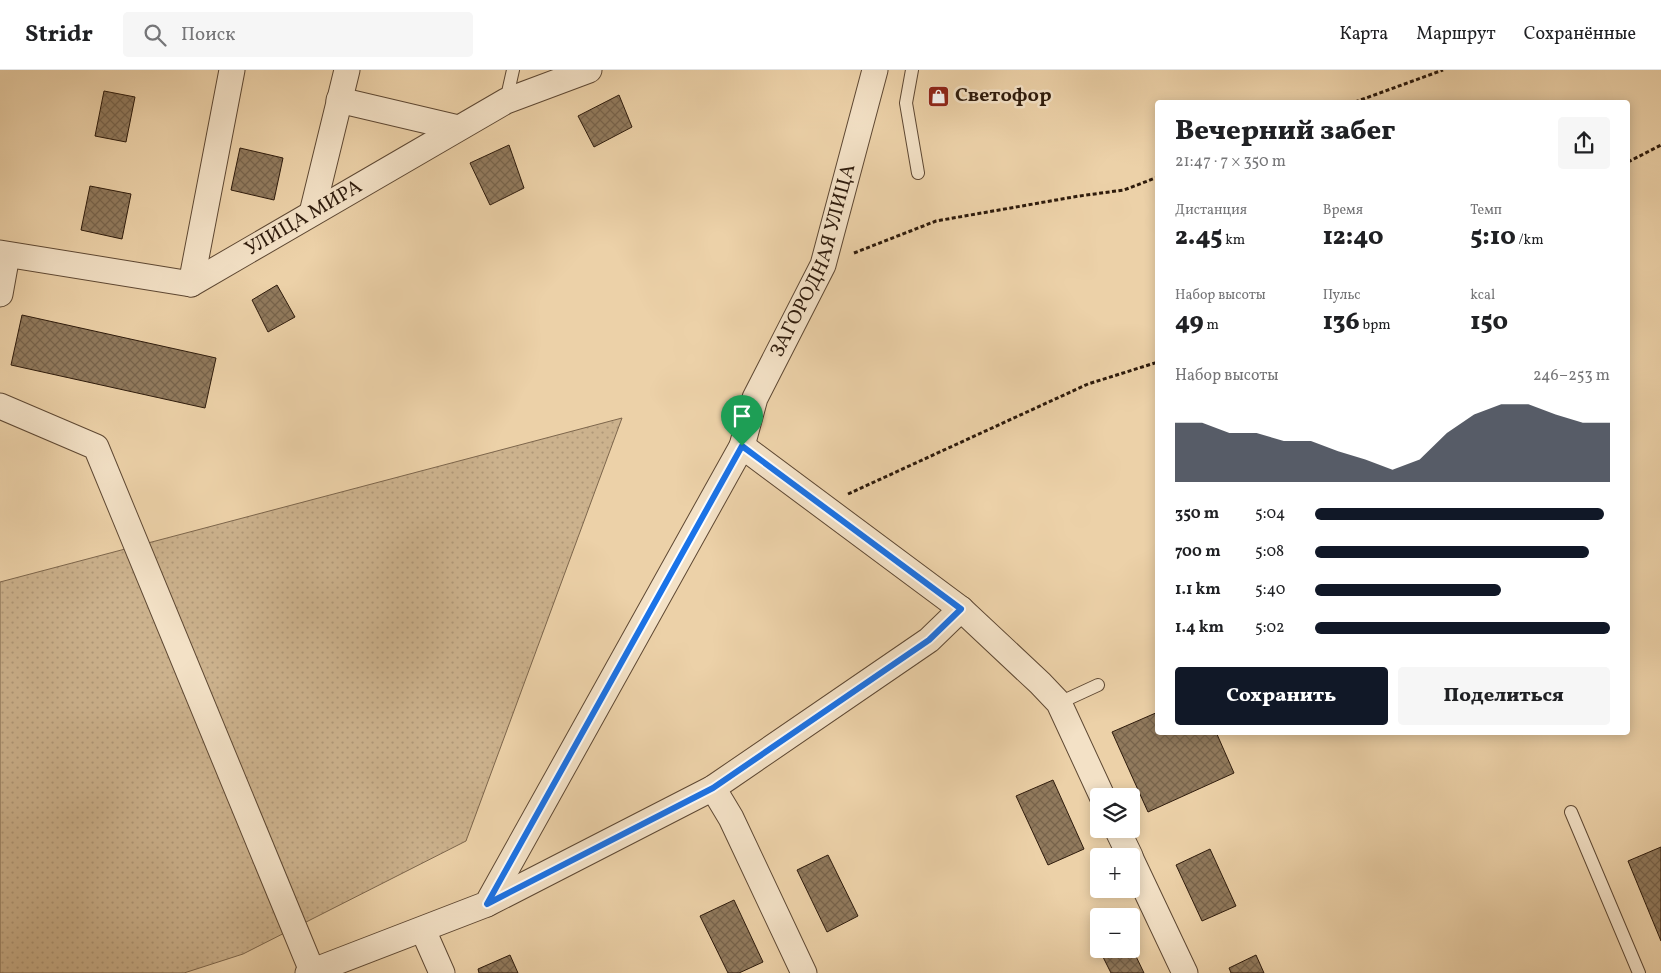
<!DOCTYPE html>
<html lang="ru">
<meta charset="utf-8">
<style>
:root{--surface:#fff;--page:#f6f6f6;--text:#202124;--muted:#757577;--line:#e0e0e0;--accent:#111827}
body{margin:0;font-family:Vollkorn,serif;background:var(--page);color:var(--text);height:100vh;display:flex;flex-direction:column;font-size:19px;white-space:nowrap}
*{box-sizing:border-box;margin:0}
p{font-size:16px;color:var(--muted)}
.icon{flex:none;width:28px;height:28px;fill:none;stroke:currentColor;stroke-width:2;stroke-linecap:round;stroke-linejoin:round}
.map{position:relative;flex:1;overflow:hidden}
.side{position:absolute;left:1155px;top:30px;width:475px;height:635px;display:flex;flex-direction:column;background:var(--surface);border-radius:5px;box-shadow:0 2px 12px #0003}
.side>*{flex:none}
.buttons{position:absolute;left:1090px;top:718px;display:grid;gap:10px}
.buttons a{display:grid;place-items:center;width:50px;height:50px;border-radius:5px;background:var(--surface);box-shadow:0 2px 12px #0003;font-size:25px}
.pin{position:absolute;display:grid;place-items:center;width:42px;height:42px;color:#fff;margin:-51px -21px;border-radius:50% 50% 50% 0;rotate:-45deg;box-shadow:0 0 5px #0007}
.pin .icon{rotate:45deg}
.round{display:grid;place-items:center;flex:none;width:52px;height:52px;border-radius:5px;background:var(--page)}
.headline{display:flex;align-items:center;justify-content:space-between;height:85px;padding:0 20px}
h1{font-size:28px;font-weight:800;line-height:38px}
.figures{display:grid;grid-template-columns:repeat(3,1fr);gap:8px;height:85px;padding:5px 20px}
.figures div{display:grid;align-content:center}
.figures b{font-size:25px;font-weight:800}
.figures small{font-size:14px;font-weight:400}
.figures p{font-size:14px}
.chart{height:140px;padding:10px 20px}
.chart p{display:flex;justify-content:space-between}
.chart svg{width:100%;height:90px;margin-top:5px;fill:var(--accent);opacity:.7}
.cta{display:flex;gap:10px;margin-top:auto;padding:10px 20px}
.cta a{flex:1;height:58px;border-radius:5px;background:var(--accent);color:#fff;font-size:20px;font-weight:800;line-height:58px;text-align:center}
.cta a+a{background:var(--page);color:var(--text)}
ul{padding:0 20px;list-style:none;font-size:16px}
li{display:grid;grid-template-columns:80px 60px 1fr;align-items:center;height:38px}
li i{height:12px;border-radius:6px;background:var(--accent)}
header{display:flex;align-items:center;gap:30px;box-sizing:border-box;height:70px;padding:0 25px;background:var(--surface);border-bottom:1px solid var(--line)}
header strong{font-size:24px}
nav{display:flex;gap:28px;margin-inline-start:auto;font-size:18px}
.search{width:350px;height:45px;background:var(--page);display:flex;align-items:center;gap:12px;box-sizing:border-box;padding:0 18px;border-radius:5px;color:var(--muted);font-size:19px}
.map>svg:first-child{display:block}
.garden{fill:url(#garden-dots);stroke:#7d664c}
.building{fill:url(#building-cross-hatch);stroke:#2e1b0c}
.lines{fill:none;stroke-linecap:round;stroke-linejoin:round}
.service-casing{stroke:#5e4833;stroke-width:14}
.minor-casing{stroke:#5e4833;stroke-width:27}
.path{stroke:#2e1b0c;stroke-width:3;stroke-dasharray:4 2.5;stroke-linecap:butt}
.service{stroke:#f3e1c6;stroke-width:12}
.minor{stroke:#f3e1c6;stroke-width:25}
.route-casing{stroke:#fff;stroke-width:10}
.route{stroke:#1a73e8;stroke-width:6}
.labels{text-anchor:middle;dominant-baseline:central;stroke-width:5;stroke-linejoin:round;paint-order:stroke}
.poi-label{font-size:20px;font-weight:bold;fill:#2e1b0c;stroke:#f3e1c6;text-anchor:start}
.street-label{font-size:20px;fill:#2e1b0c;stroke:#f3e1c6}
</style>
<header>
<strong>Stridr</strong>
<div class="search"><svg class="icon" aria-label="search" viewBox="0 0 24 24"><circle cx="10" cy="10" r="6"/><path d="M15 15l6 6"/></svg>Поиск</div>
<nav><a>Карта</a><a>Маршрут</a><a>Сохранённые</a></nav>
</header>
<div class="map">
<svg width="1661" height="903" viewBox="0 0 1661 903">
<defs>
<pattern id="garden-dots" width="8" height="8" patternUnits="userSpaceOnUse" patternTransform="scale(1.25)"><rect width="8" height="8" fill="#ccb28d"/><path d="M2 2h.1M6 6h.1" fill="none" stroke="#b09878" stroke-width="1.8" stroke-linecap="round"/></pattern>
<pattern id="building-cross-hatch" width="8" height="8" patternUnits="userSpaceOnUse" patternTransform="scale(1.25)"><rect width="8" height="8" fill="#917a5d"/><path d="M0 0l8 8M0 8l8-8" fill="none" stroke="#77634b"/></pattern>
</defs>
<rect width="100%" height="100%" fill="#ecd1a8"/>
<filter id="stains"><feTurbulence type="fractalNoise" baseFrequency=".004" numOctaves="4"/><feColorMatrix values="0 0 0 0 .2 0 0 0 0 .09 0 0 0 0 .02 0 0 0 .5 -.17"/></filter>
<radialGradient id="worn" r=".72"><stop offset=".6" stop-color="#630" stop-opacity="0"/><stop offset="1" stop-color="#630" stop-opacity=".3"/></radialGradient>
<polygon class="garden" points="622,348 466,771 243,884 184,903 0,903 0,512"/>
<g class="building">
<polygon points="104,21 135,27 126,72 95,66"/>
<polygon points="619,25 632,57 594,77 578,46"/>
<polygon points="509,75 524,118 490,135 470,93"/>
<polygon points="240,78 283,88 274,130 231,120"/>
<polygon points="90,116 131,124 122,169 81,160"/>
<polygon points="277,215 295,247 268,262 252,230"/>
<polygon points="22,245 216,288 205,338 11,295"/>
<polygon points="1158,642 1158,662 1216,662 1234,703 1148,742 1112,662"/>
<polygon points="1053,710 1084,779 1048,795 1016,726"/>
<polygon points="1661,777 1661,871 1628,791"/>
<polygon points="1210,779 1236,836 1202,851 1176,795"/>
<polygon points="828,785 858,846 827,862 797,800"/>
<polygon points="734,830 763,892 739,903 728,903 700,846"/>
<polygon points="1131,876 1144,903 1111,903 1099,879 1131,879"/>
<polygon points="510,885 518,903 479,903 478,899"/>
<polygon points="1256,885 1264,903 1231,903 1229,898"/>
</g>
<g class="lines">
<defs>
<g id="service">
<polyline points="912,0 906,33 918,103"/>
<polyline points="506,31 513,0"/>
<polyline points="1059,633 1098,615"/>
<polyline points="1571,742 1639,903"/>
</g>
<g id="minor">
<polyline points="339,30 458,58"/>
<polyline points="312,143 347,0"/>
<path id="s1" d="M0 183 191 214 506 31 589 0"/>
<polyline points="191,214 232,0"/>
<polyline points="0,224 7,185"/>
<polyline points="0,336 96,377 312,901"/>
<polyline points="742,376 961,539 1040,613 1059,633 1102,726"/>
<polyline points="713,718 731,748 804,903"/>
<polyline points="1117,759 1130,786"/>
<polyline points="1131,789 1185,903"/>
<polyline points="487,834 713,718 929,570 961,539"/>
<polyline points="423,860 442,903"/>
<path id="s2" d="M308 903 487 834 742 376 755 328 823 195 875 0"/>
</g>
</defs>
<use href="#service" class="service-casing"/>
<use href="#minor" class="minor-casing"/>
<g class="path">
<polyline points="1355,32 1443,0"/>
<polyline points="1628,92 1661,75"/>
<polyline points="854,183 936,151 1079,126 1124,120 1158,107"/>
<polyline points="848,424 1088,314 1158,292"/>
</g>
<use href="#service" class="service"/>
<use href="#minor" class="minor"/>
</g>
<g class="lines">
<defs>
<polygon id="route" points="742,376 961,539 929,570 713,718 487,834"/>
</defs>
<use href="#route" class="route-casing"/>
<use href="#route" class="route"/>
</g>
<defs>
<symbol id="shop-square" viewBox="-11 -11 22 22"><rect x="-9" y="-9" width="18" height="18" rx="4" fill="#8f2418" stroke="#f3e1c6"/><path d="M-5-2.5h2.3a2.7 3.5 0 0 1 5.4 0H5L5.5 6h-11ZM-1.5-2.5h3a1.5 2.3 0 0 0-3 0Z" fill="#fff"/></symbol>
</defs>
<g fill-rule="evenodd">
<use href="#shop-square" x="926" y="14" width="25" height="25"/>
</g>
<g class="labels">
<g class="poi-label">
<text x="955" y="26">Светофор</text>
</g>
<g class="street-label">
<text stroke="none"><textPath href="#s1" startOffset="324">УЛИЦА МИРА</textPath></text>
<text stroke="none"><textPath href="#s2" startOffset="916">ЗАГОРОДНАЯ УЛИЦА</textPath></text>
</g>
</g>
<rect width="100%" height="100%" filter="url(#stains)"/>
<rect width="100%" height="100%" fill="url(#worn)"/>
</svg>
<div class="buttons">
<a><svg class="icon" aria-label="layers" viewBox="0 0 24 24"><path d="M12 4l9 5-9 5-9-5zM3 14l9 5 9-5"/></svg></a>
<a>+</a>
<a>−</a>
</div>
<div class="pin" style="left:742px;top:376px;background:#1e9e55"><svg class="icon" aria-label="arrive" viewBox="0 0 24 24"><path d="M6 21V4h12l-3 4 3 4H6"/></svg></div>
<section class="side">
<div class="headline"><div><h1>Вечерний забег</h1><p>21:47 · 7 × 350 m</p></div><a class="round"><svg class="icon" aria-label="share" viewBox="0 0 24 24"><path d="M12 15V3M7 8l5-5 5 5M5 13v7h14v-7"/></svg></a></div>
<div class="figures">
<div><p>Дистанция</p><b>2.45<small> km</small></b></div>
<div><p>Время</p><b>12:40</b></div>
<div><p>Темп</p><b>5:10<small> /km</small></b></div>
</div>
<div class="figures">
<div><p>Набор высоты</p><b>49<small> m</small></b></div>
<div><p>Пульс</p><b>136<small> bpm</small></b></div>
<div><p>kcal</p><b>150</b></div>
</div>
<div class="chart"><p><span>Набор высоты</span>246–253 m</p>
<svg viewBox="0 0 160 44" preserveAspectRatio="none"><path d="M0 44V15L10 15L20 20L30 20L40 24L50 24L60 29L70 33L80 38L90 33L100 20L110 11L120 6L130 6L140 11L150 15L160 15V44z"/></svg>
</div>
<ul>
<li><b>350 m</b>5:04<i style="width:98%"></i></li>
<li><b>700 m</b>5:08<i style="width:93%"></i></li>
<li><b>1.1 km</b>5:40<i style="width:63%"></i></li>
<li><b>1.4 km</b>5:02<i style="width:100%"></i></li>
</ul>
<div class="cta"><a>Сохранить</a><a>Поделиться</a></div>
</section>
</div>
